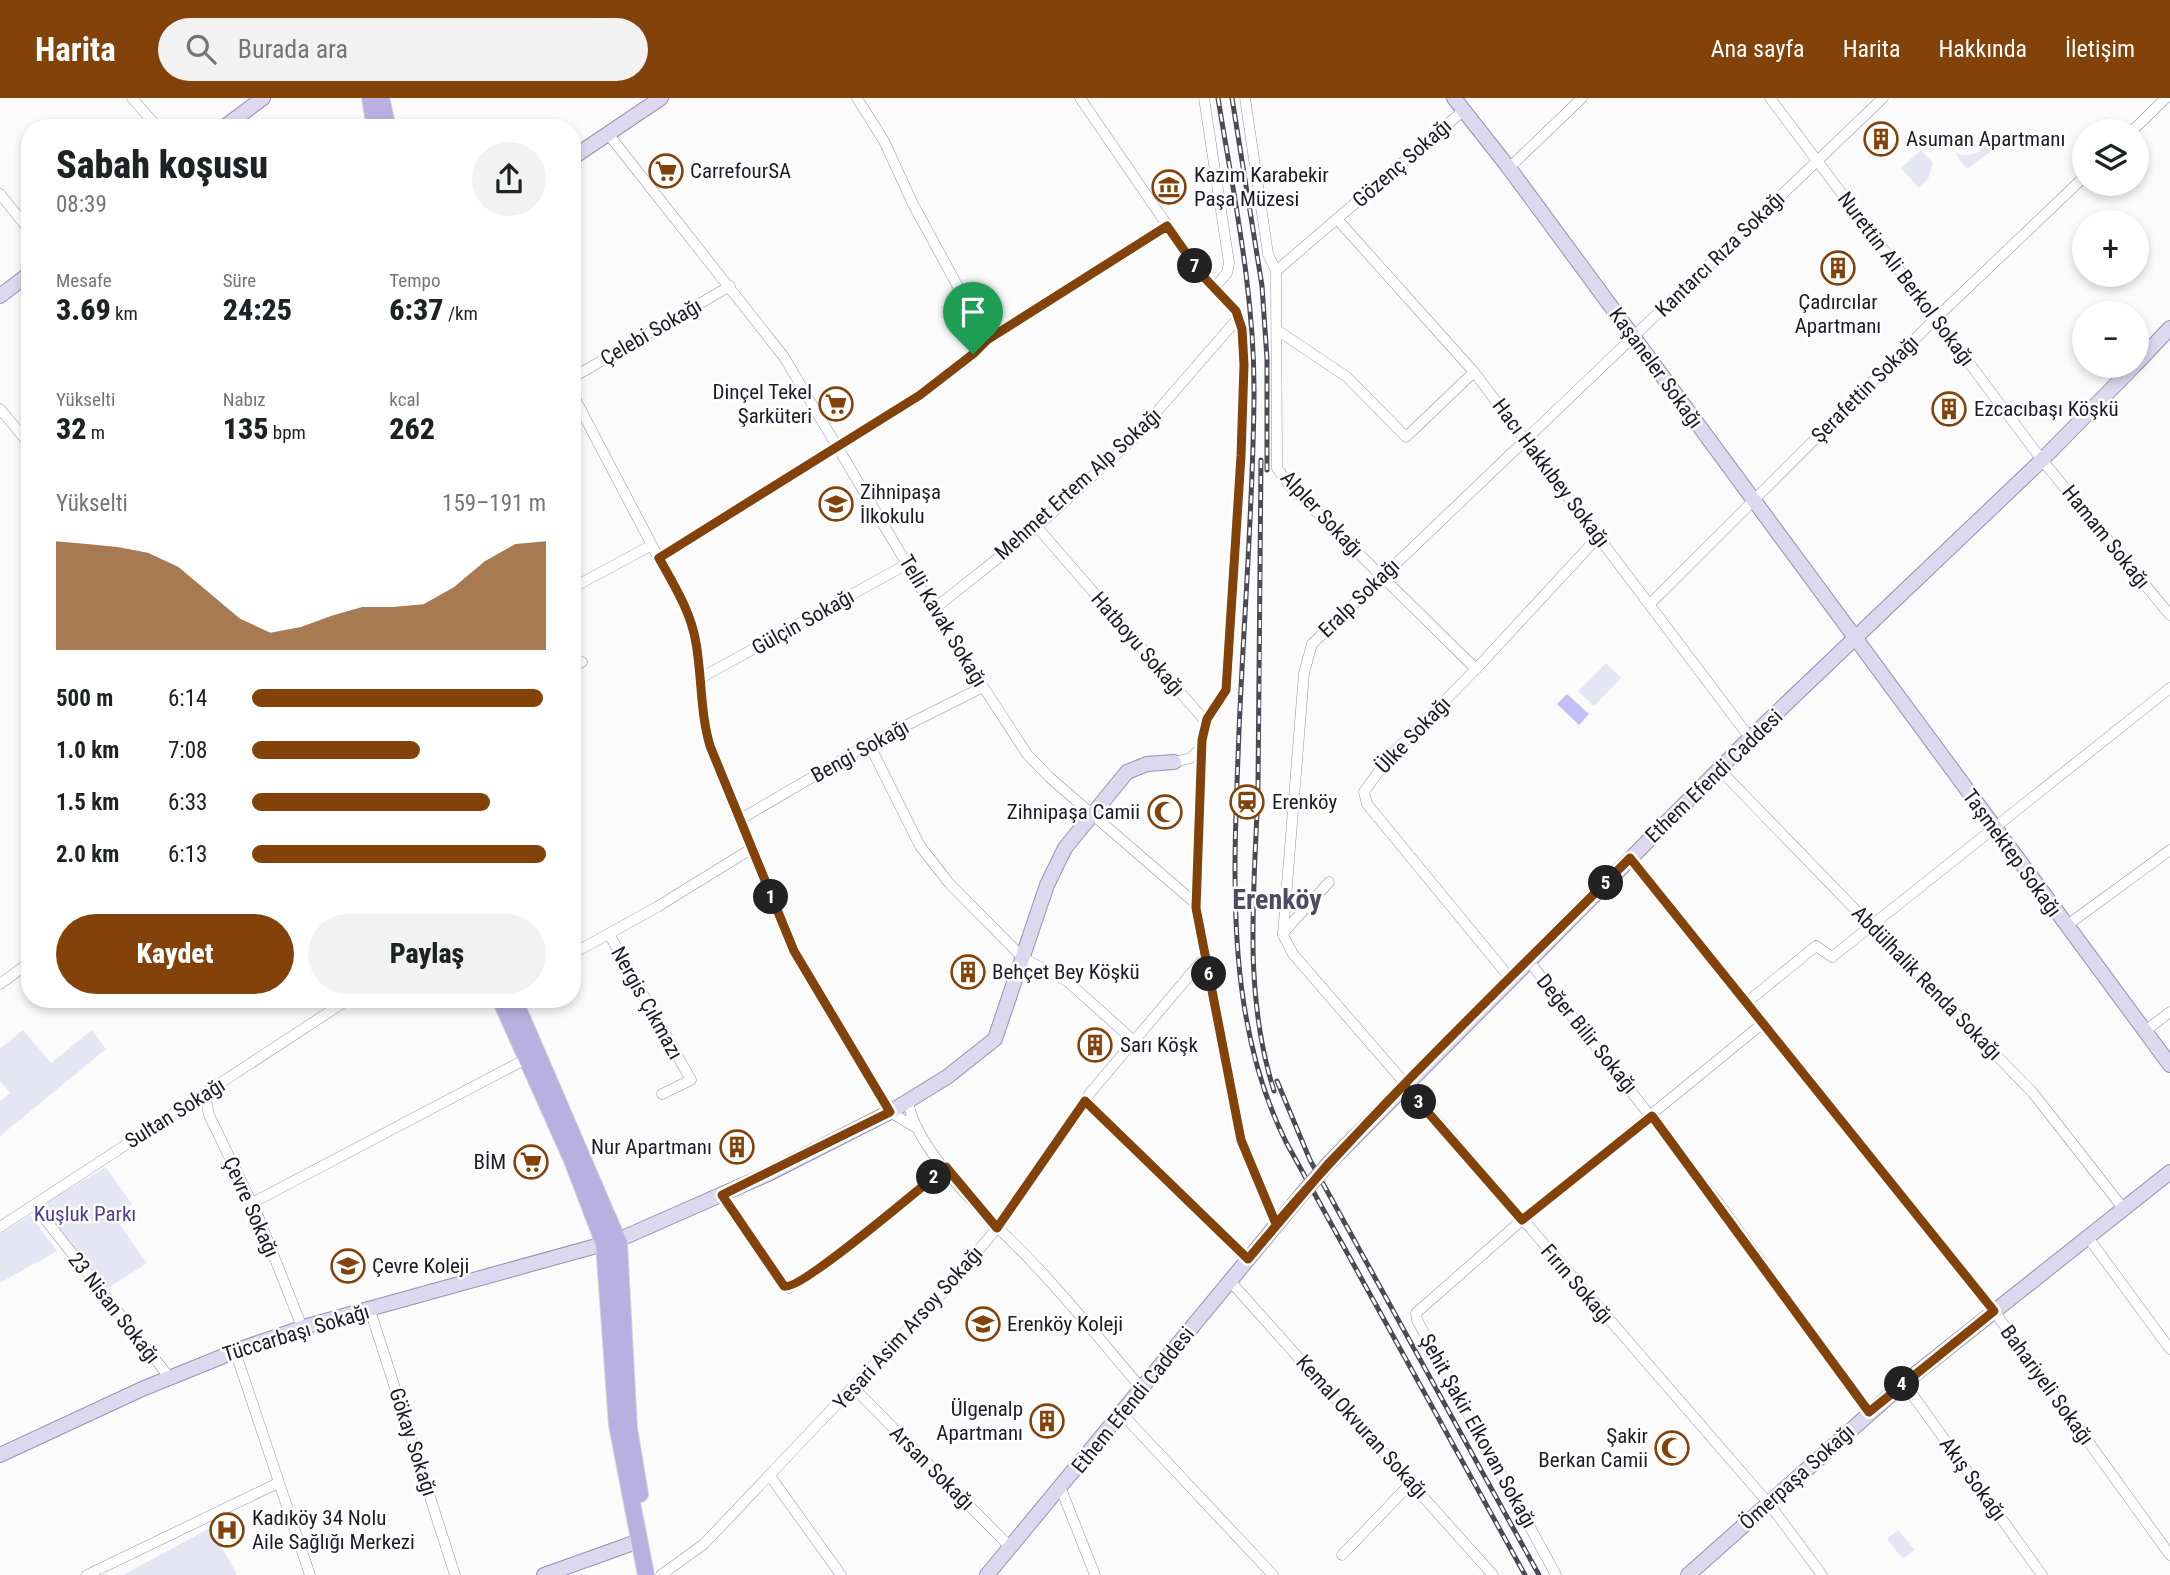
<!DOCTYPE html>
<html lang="tr">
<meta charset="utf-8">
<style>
:root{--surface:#fff;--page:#f2f2f2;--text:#202124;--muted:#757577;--accent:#82420a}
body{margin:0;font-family:"Roboto Condensed",sans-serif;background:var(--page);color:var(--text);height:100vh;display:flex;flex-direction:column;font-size:26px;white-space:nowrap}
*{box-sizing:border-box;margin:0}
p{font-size:23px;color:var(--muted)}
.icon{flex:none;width:38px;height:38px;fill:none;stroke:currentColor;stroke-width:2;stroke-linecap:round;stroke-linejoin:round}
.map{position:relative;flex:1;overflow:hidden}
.sheet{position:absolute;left:21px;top:21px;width:560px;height:889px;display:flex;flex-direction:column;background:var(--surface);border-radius:28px;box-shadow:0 4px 10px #0003}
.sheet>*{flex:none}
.controls{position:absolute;left:2072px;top:21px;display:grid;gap:14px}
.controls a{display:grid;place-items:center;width:77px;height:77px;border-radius:50%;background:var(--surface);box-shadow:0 4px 10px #0003;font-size:35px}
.pin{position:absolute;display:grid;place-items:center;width:60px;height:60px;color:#fff;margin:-72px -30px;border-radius:50% 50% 50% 0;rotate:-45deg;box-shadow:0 0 7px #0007}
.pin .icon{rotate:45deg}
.km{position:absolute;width:35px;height:35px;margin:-18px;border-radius:50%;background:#222;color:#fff;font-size:19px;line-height:35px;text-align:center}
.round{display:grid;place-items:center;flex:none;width:74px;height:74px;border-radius:37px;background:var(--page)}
.summary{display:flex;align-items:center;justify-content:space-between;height:119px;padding:0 35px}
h1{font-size:38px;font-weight:800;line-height:52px}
.stats{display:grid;grid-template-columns:repeat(3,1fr);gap:10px;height:119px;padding:7px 35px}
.stats div{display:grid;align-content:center}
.stats b{font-size:30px;font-weight:800}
.stats small{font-size:19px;font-weight:400}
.stats p{font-size:19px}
.chart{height:196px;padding:14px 35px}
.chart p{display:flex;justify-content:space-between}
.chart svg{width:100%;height:126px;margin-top:7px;fill:var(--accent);opacity:.7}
.action{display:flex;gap:14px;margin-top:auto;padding:14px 35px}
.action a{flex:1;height:80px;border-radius:42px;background:var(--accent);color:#fff;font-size:28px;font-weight:800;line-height:80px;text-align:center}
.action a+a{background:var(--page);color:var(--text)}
ul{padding:0 35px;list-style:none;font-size:23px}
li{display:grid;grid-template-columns:112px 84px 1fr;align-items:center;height:52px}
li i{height:18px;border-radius:9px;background:var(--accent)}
header{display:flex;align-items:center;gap:42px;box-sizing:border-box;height:98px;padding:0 35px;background:var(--accent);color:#fff}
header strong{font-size:33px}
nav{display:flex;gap:38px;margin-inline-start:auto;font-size:24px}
.search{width:490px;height:63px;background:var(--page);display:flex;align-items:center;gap:18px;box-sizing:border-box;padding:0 24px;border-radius:38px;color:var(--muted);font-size:26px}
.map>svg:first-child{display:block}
.green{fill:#e6e5f4}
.water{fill:#c4bdf7}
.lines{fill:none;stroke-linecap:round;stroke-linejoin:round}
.street-casing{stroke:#9592b1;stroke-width:11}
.secondary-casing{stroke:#9592b1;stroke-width:16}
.primary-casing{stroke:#d6d6d8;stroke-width:18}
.street{stroke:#fff;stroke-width:10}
.secondary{stroke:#dcd8ef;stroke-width:14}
.primary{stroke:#b8b0e0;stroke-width:16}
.rail-casing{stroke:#4b4953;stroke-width:5}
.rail{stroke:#fff;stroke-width:2.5;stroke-dasharray:8;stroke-linecap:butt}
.secondary-bridge-casing{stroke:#9592b1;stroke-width:16;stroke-linecap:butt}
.secondary-bridge{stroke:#dcd8ef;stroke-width:14}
.route-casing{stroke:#fff;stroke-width:14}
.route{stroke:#82420a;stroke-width:9}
.labels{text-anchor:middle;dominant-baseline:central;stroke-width:5;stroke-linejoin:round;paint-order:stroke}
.poi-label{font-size:21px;fill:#1d1b27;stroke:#fff;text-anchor:start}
.street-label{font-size:21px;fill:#1d1b27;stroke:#fff}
.park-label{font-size:21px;fill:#4f3c8f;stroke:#fff}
.district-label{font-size:28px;font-weight:bold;fill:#4e4a66;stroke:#fff}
</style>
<header>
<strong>Harita</strong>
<div class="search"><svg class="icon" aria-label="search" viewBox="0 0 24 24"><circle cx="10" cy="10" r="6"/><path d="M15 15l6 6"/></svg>Burada ara</div>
<nav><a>Ana sayfa</a><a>Harita</a><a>Hakkında</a><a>İletişim</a></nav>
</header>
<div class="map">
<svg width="2170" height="1477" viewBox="0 0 2170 1477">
<rect width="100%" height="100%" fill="#fbfbfb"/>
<g class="green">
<path d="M1986 32 1998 48 1967 71 1955 55C1973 61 1990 53 1986 32Z"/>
<polygon points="1921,52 1933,65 1928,81 1919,90 1901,70"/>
<polygon points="1606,565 1621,580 1594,608 1578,593"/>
<polygon points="23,932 51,965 92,932 106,951 0,1038 0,1003 10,995 0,983 0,951"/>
<polygon points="106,1069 132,1106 115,1120 147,1165 104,1193 41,1107"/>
<polygon points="30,1117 57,1153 0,1185 0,1136"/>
<polygon points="210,1430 237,1476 235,1477 123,1477"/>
<polygon points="1898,1432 1915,1452 1903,1461 1887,1441"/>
</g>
<polygon class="water" points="1567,596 1589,616 1579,627 1557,606"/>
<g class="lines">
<defs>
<g id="street">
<polyline points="132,0 158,30"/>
<polyline points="857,0 884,43 913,106 987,242"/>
<polyline points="1080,0 1198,172 1233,210 1241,226 1244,267 1241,358 1226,592 1207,621 1202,642 1196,810 1241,1042 1276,1126"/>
<polyline points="1204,0 1229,165 1227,175 1214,190"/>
<polyline points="1245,0 1268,156 1276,173 1277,370 1290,388 1476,571"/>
<polyline points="1770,0 2042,362 2170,517"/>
<polyline points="2132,33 2166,0"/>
<polyline points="609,37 784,259 946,532 1027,656 1049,679 1195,805"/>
<polyline points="1509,70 1582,0"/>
<polyline points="0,96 30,133"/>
<polyline points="1337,121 1474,274 1750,640"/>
<polyline points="1276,173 1464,12"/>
<polyline points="1277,232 1347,279 1406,339 1474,274"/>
<polyline points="572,280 730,188"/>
<polyline points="572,295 688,516 696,546 706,634 739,722 798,861 890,1014 915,1029"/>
<polyline points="0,311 30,347"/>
<polyline points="1037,429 1206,624"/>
<polyline points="659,460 920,297 968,262 987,242 1167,128"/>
<polyline points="572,490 652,447"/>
<polyline points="1650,506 1935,221 2084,79"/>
<polyline points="934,511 1037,429 1135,339 1239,219"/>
<polyline points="572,569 582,564"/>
<polyline points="699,581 907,466"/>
<polyline points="869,646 920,748 949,785 1023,860 1067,883 1133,942"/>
<polyline points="1174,664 1191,660 1201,650"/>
<polyline points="1719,671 2033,995 2123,1110"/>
<polyline points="739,722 869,646 983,589"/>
<polyline points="1630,760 1994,1213 2170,1457"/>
<polyline points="2066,828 2170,752"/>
<polyline points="1283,835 1329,784"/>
<polyline points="609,836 691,982 662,996"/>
<polyline points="572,856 657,809 751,751"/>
<polyline points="1528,862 1720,1107 1869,1314"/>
<polyline points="1510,880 1367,706 1364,694 1389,659 1476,571 1599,438"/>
<polyline points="0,886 30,864"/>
<polyline points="1746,905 1816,848 1832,859 2170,590"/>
<polyline points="2145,933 2170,914"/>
<polyline points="210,992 206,1002 209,1017 258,1118 302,1229"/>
<polyline points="1085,1003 1248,1161"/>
<path d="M908 1004C917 1057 997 1127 1034 1166 1072 1206 1107 1250 1142 1291"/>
<polyline points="722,1097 783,1188 789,1190 833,1161 946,1069"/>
<polyline points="252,1105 526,961"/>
<polyline points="34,1107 169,1279"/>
<polyline points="0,1129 349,901"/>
<polyline points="2087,1138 2170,1251"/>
<polyline points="1230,1183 1493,1477"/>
<polyline points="370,1212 455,1477"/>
<polyline points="235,1253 310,1477"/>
<polyline points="1904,1285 2042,1477"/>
<polyline points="854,1290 1011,1450"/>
<polyline points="1122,1316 1273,1477"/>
<polyline points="770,1378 841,1477"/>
<polyline points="1061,1391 1095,1477"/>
<polyline points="1342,1457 1412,1384"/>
<polyline points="87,1477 278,1385"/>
<polyline points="661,1477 704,1446 946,1191 997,1130 1090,995 1205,859"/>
<polyline points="1556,1477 1417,1222 1416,1215 1522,1122 1762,926"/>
<polyline points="1822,1477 1770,1407 1293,856 1283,837 1304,575 1312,546 1883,0"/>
</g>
<g id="secondary">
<polyline points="1454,0 1509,70 2170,967"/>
<polyline points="223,30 263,0"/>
<polyline points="572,60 661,0"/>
<polyline points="0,198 30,175"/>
<polyline points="2137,265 2170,230"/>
<polyline points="1329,1065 1750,640 2042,362 2134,268"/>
<polyline points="0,1357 142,1291 246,1249 307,1228 618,1142 768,1076 890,1014 947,979 995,941 1047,787 1065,750 1127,674 1147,666 1174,664"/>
<polyline points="544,1477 639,1443"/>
<polyline points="987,1477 1302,1096"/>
<polyline points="1688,1477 1904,1285 2170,1074"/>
</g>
<g id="primary">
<polyline points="370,0 375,30"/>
<polyline points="381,0 388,30"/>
<polyline points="500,901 572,1062 604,1146 617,1327 646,1477"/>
<polyline points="514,901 619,1145 629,1330 640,1396"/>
</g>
</defs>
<use href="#street" class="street-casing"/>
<use href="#secondary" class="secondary-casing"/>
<use href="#primary" class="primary-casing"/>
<use href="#street" class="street"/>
<use href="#secondary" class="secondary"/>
<use href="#primary" class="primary"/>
<defs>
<g id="rail">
<path d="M1218 0C1234 99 1255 198 1254 299 1253 419 1242 540 1238 659 1233 788 1227 926 1286 1044L1525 1477"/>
<polyline points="1232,0 1262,188 1267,261 1267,372"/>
<path d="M1261 362C1260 470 1260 578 1258 687 1255 790 1242 892 1274 993"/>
<polyline points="1277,983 1310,1062 1539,1477"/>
</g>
</defs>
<use href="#rail" class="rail-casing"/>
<use href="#rail" class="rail"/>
<defs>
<polyline id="secondary-bridge" points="1302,1096 1329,1065"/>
</defs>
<use href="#secondary-bridge" class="secondary-bridge-casing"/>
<use href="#secondary-bridge" class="secondary-bridge"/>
</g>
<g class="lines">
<defs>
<path id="route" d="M973 256 920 297 659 460C674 487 691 514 696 545 702 579 700 614 710 648L794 853 890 1014 722 1097 784 1188C799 1194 925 1086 946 1069L997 1130 1085 1003 1248 1161 1329 1065 1404 987 1522 1122 1652 1018 1869 1314 1994 1213 1630 760C1511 880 1387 997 1276 1126L1241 1042 1196 810 1202 642 1207 621 1226 592 1241 358 1244 267 1242 231 1236 213 1200 175 1167 128 987 242 973 256"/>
</defs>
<use href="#route" class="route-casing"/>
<use href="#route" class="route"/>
</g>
<defs>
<symbol id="building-ring" viewBox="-11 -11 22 22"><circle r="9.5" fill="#fff" stroke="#82420a" stroke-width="1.5"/><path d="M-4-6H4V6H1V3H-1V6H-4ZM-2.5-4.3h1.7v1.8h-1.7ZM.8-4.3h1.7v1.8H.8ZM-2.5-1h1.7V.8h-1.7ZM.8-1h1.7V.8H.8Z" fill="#82420a"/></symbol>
<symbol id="supermarket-ring" viewBox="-11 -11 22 22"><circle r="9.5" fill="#fff" stroke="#82420a" stroke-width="1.5"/><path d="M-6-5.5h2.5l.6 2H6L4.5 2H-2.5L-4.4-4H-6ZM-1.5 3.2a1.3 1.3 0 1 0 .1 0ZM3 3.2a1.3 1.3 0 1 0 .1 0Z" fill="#82420a"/></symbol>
<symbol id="museum-ring" viewBox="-11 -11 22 22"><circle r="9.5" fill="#fff" stroke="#82420a" stroke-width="1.5"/><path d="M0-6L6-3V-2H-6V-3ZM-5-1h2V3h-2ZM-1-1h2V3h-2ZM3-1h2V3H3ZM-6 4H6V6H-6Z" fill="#82420a"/></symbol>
<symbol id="school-ring" viewBox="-11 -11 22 22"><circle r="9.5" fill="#fff" stroke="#82420a" stroke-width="1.5"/><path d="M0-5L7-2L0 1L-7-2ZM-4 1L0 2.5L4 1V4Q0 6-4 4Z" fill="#82420a"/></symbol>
<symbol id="station-ring" viewBox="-11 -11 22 22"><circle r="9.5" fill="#fff" stroke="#82420a" stroke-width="1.5"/><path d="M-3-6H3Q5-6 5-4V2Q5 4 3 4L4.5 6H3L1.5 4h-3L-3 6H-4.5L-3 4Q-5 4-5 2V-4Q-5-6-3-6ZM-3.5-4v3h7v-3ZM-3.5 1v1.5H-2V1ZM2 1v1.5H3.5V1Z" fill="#82420a"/></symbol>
<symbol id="mosque-ring" viewBox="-11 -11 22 22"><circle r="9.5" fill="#fff" stroke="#82420a" stroke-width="1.5"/><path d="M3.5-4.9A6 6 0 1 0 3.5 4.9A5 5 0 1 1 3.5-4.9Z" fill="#82420a"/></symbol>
<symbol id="hospital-ring" viewBox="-11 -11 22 22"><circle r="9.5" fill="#fff" stroke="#82420a" stroke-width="1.5"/><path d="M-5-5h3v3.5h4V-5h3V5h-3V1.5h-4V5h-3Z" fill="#82420a"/></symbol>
</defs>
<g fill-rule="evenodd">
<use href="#building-ring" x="1862" y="22" width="38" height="38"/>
<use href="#supermarket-ring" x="647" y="54" width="38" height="38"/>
<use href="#museum-ring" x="1150" y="70" width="38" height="38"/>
<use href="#building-ring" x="1819" y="151" width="38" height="38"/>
<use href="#supermarket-ring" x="817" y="287" width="38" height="38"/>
<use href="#building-ring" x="1930" y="292" width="38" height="38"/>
<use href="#school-ring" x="817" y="387" width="38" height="38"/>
<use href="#station-ring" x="1228" y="685" width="38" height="38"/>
<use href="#mosque-ring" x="1146" y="695" width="38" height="38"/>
<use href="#building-ring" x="949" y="855" width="38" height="38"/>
<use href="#building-ring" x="1076" y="928" width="38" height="38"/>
<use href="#building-ring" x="718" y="1030" width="38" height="38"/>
<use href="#supermarket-ring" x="512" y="1045" width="38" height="38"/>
<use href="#school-ring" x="329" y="1149" width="38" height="38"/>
<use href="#school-ring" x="964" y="1207" width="38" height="38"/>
<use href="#building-ring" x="1028" y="1304" width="38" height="38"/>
<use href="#mosque-ring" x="1653" y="1331" width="38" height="38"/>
<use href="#hospital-ring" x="208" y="1413" width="38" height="38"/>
</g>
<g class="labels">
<g class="poi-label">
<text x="1906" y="41">Asuman Apartmanı</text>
<text x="690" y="73">CarrefourSA</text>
<text x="1194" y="77">Kazım Karabekir<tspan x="1194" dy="24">Paşa Müzesi</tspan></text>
<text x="1838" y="204" text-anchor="middle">Çadırcılar<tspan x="1838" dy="24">Apartmanı</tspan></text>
<text x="812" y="294" text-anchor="end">Dinçel Tekel<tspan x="812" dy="24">Şarküteri</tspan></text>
<text x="1974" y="311">Ezcacıbaşı Köşkü</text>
<text x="860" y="394">Zihnipaşa<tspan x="860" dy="24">İlkokulu</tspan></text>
<text x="1272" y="704">Erenköy</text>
<text x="1140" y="714" text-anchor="end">Zihnipaşa Camii</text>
<text x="992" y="874">Behçet Bey Köşkü</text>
<text x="1120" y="947">Sarı Köşk</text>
<text x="712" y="1049" text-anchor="end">Nur Apartmanı</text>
<text x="506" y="1064" text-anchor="end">BİM</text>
<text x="372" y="1168">Çevre Koleji</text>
<text x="1007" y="1226">Erenköy Koleji</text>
<text x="1023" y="1311" text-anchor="end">Ülgenalp<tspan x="1023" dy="24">Apartmanı</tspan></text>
<text x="1648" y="1338" text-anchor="end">Şakir<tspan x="1648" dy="24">Berkan Camii</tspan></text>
<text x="252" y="1420">Kadıköy 34 Nolu<tspan x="252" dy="24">Aile Sağlığı Merkezi</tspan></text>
</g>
<g class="street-label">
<text transform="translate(1402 65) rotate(-41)">Gözenç Sokağı</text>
<text transform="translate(1720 156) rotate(-44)">Kantarcı Rıza Sokağı</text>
<text transform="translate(1906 181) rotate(53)">Nurettin Ali Berkol Sokağı</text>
<text transform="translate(651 234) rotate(-30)">Çelebi Sokağı</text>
<text transform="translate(1656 270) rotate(54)">Kaşaneler Sokağı</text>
<text transform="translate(1865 291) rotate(-45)">Şerafettin Sokağı</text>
<text transform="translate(1551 375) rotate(53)">Hacı Hakkıbey Sokağı</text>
<text transform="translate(1078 386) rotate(-42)">Mehmet Ertem Alp Sokağı</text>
<text transform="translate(1322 416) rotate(47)">Alpler Sokağı</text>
<text transform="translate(2106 439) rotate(51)">Hamam Sokağı</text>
<text transform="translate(1359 500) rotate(-44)">Eralp Sokağı</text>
<text transform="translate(943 523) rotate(59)">Telli Kavak Sokağı</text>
<text transform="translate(803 524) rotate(-29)">Gülçin Sokağı</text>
<text transform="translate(1138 546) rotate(49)">Hatboyu Sokağı</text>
<text transform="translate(1413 637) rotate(-46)">Ülke Sokağı</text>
<text transform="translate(860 653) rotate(-29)">Bengi Sokağı</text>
<text transform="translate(1714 678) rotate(-44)">Ethem Efendi Caddesi</text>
<text transform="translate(2012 755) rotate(54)">Taşmektep Sokağı</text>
<text transform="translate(1927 885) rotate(46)">Abdülhalik Renda Sokağı</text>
<text transform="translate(647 905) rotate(61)">Nergis Çıkmazı</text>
<text transform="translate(1587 936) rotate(51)">Değer Bilir Sokağı</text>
<text transform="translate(175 1015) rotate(-32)">Sultan Sokağı</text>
<text transform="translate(251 1109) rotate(66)">Çevre Sokağı</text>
<text transform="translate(1577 1186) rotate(49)">Fırın Sokağı</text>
<text transform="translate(114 1210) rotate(52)">23 Nisan Sokağı</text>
<text transform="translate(908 1230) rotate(-48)">Yesari Asim Arsoy Sokağı</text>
<text transform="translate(296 1235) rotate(-17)">Tüccarbaşı Sokağı</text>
<text transform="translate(2047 1287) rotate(54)">Bahariyeli Sokağı</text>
<text transform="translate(1133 1302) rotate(-51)">Ethem Efendi Caddesi</text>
<text transform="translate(1362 1329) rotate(48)">Kemal Okvuran Sokağı</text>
<text transform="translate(1478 1333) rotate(61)">Şehit Şakir Elkovan Sokağı</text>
<text transform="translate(413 1344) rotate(72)">Gökay Sokağı</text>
<text transform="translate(932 1370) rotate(45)">Arsan Sokağı</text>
<text transform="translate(1797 1379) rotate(-42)">Ömerpaşa Sokağı</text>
<text transform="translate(1973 1381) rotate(54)">Akış Sokağı</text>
</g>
<g class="park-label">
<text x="85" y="1116">Kuşluk Parkı</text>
</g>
<g class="district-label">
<text x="1277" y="801">Erenköy</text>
</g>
</g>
</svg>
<div class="controls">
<a><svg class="icon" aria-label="layers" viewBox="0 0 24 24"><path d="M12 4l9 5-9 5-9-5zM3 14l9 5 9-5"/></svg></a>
<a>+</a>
<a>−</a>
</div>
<div class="pin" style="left:973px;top:256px;background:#1e9e55"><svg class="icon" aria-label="arrive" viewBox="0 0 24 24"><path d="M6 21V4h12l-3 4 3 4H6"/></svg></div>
<b class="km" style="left:771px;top:799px">1</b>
<b class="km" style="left:934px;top:1079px">2</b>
<b class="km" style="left:1419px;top:1004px">3</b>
<b class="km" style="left:1902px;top:1286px">4</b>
<b class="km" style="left:1606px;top:785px">5</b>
<b class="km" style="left:1209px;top:876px">6</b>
<b class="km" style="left:1195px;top:168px">7</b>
<section class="sheet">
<div class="summary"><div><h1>Sabah koşusu</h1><p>08:39</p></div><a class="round"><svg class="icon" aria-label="share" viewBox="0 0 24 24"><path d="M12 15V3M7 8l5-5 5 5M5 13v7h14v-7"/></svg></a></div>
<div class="stats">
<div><p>Mesafe</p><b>3.69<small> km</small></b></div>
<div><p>Süre</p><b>24:25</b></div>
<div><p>Tempo</p><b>6:37<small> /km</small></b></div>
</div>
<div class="stats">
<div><p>Yükselti</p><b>32<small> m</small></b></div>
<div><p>Nabız</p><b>135<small> bpm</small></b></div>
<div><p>kcal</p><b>262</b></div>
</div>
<div class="chart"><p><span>Yükselti</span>159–191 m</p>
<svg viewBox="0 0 160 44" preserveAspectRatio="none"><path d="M0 44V6L10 7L20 8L30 10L40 15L50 24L60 33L70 38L80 36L90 32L100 29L110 29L120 28L130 22L140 13L150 7L160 6V44z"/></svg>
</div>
<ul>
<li><b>500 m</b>6:14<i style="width:99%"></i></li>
<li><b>1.0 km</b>7:08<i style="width:57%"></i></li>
<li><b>1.5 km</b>6:33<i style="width:81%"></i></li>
<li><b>2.0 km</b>6:13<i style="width:100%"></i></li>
</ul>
<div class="action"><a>Kaydet</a><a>Paylaş</a></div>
</section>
</div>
